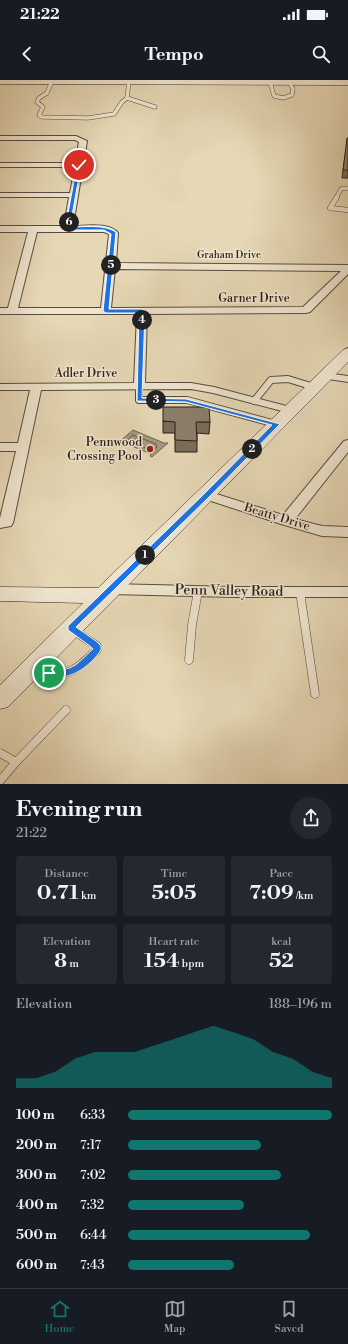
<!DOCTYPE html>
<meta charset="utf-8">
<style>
:root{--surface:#171b24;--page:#242831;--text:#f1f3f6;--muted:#9ea1a6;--line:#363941;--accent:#0f766e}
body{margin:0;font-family:"Libre Bodoni",serif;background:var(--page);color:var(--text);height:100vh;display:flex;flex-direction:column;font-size:15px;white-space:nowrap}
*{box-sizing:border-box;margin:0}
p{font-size:13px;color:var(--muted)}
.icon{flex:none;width:22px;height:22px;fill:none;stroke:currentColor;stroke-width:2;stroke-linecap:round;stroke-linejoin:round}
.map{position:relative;height:704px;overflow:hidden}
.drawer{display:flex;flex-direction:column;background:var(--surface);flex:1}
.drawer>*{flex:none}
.pin{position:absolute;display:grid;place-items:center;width:34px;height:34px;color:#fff;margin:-17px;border:2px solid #fff;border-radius:50%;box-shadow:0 1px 4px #0007}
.km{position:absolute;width:20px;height:20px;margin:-10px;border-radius:50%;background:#222;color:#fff;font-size:11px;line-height:20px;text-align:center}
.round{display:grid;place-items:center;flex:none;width:42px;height:42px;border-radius:21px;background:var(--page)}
.summary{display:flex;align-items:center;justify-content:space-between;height:68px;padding:0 16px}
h1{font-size:22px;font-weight:800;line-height:30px}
.figures{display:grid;grid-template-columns:repeat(3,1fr);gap:6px;height:68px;padding:4px 16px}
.figures div{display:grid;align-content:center;border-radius:4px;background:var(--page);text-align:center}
.figures b{font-size:20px;font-weight:800}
.figures small{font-size:11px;font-weight:400}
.figures p{font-size:11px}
.chart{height:112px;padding:8px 16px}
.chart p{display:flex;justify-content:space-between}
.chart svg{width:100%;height:72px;margin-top:4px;fill:var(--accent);opacity:.7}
ul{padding:0 16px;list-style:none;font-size:13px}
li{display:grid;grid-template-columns:64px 48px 1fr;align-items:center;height:30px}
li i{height:10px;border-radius:5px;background:var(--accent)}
.status{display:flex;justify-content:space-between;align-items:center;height:28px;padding:0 20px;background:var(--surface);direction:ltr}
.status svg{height:11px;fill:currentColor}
header{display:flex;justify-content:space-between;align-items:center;height:52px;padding:0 16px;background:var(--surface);font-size:18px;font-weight:800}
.tabs{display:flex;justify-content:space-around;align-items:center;height:56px;border-top:1px solid var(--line);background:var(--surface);font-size:11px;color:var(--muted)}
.tabs a{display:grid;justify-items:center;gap:2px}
.tabs .selected{color:var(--accent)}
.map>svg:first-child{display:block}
.water{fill:#a6987f;stroke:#746755}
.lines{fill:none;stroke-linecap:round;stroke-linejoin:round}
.shore{stroke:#685a4b;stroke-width:1}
.lane-far3-casing{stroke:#584c3e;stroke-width:4.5}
.lane-far2-casing{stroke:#584c3e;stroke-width:5.5}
.lane-far1-casing{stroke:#584c3e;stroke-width:8}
.lane-casing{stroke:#584c3e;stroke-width:9}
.street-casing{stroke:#584c3e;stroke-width:2}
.secondary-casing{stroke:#291d17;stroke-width:1}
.lane-far3{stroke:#efe5cf;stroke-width:3.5}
.lane-far2{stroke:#efe5cf;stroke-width:4.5}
.lane-far1{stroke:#efe5cf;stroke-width:6}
.lane{stroke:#efe5cf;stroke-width:8}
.street{fill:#efe5cf;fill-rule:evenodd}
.secondary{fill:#efe5cf;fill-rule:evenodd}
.wall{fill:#786c5a;stroke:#291d17}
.building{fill:#8b7e69;stroke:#291d17}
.route{fill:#1a73e8;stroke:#fff}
.poi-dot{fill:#8f2418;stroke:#efe5cf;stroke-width:1.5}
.labels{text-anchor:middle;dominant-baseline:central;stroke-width:3;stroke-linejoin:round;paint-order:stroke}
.far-street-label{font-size:10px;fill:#291d17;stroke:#efe5cf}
.street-label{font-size:12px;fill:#291d17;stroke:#efe5cf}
.poi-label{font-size:12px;fill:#291d17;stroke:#efe5cf;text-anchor:end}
.near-street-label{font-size:14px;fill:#291d17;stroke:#efe5cf}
</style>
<div class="status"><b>21:22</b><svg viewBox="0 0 49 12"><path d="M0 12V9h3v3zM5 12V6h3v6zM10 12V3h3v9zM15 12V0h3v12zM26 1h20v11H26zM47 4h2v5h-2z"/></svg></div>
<header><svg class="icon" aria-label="back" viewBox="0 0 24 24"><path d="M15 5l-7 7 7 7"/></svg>Tempo<svg class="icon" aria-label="search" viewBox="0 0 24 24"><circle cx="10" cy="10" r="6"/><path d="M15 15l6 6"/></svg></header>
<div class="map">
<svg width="348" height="704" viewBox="0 0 348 704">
<rect width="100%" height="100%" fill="#e6d7b5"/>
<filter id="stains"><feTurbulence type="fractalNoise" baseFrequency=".005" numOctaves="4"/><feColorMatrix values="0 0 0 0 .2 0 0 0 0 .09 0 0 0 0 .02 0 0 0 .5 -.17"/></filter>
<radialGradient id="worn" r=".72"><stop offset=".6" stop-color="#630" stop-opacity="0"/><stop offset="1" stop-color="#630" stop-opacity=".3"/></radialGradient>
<polygon class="water" points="133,350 164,363 168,363 152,377 150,376 151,374 120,361"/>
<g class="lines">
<polygon class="shore" points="133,355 156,364 157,367 152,371 130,361 129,359"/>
<defs>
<g id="lane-far3">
<polyline points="52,1 47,13 39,18 37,22 43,27 39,35 42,37 88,38 114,34 122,22 127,18 129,1"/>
<polyline points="270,2 274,16 283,18 292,15 293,9 289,2"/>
<polyline points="127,18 155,27"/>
<polyline points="336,118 341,109 348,108"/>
</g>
<polyline id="lane-far2" points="337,117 330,128 348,130"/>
<g id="lane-far1">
<polyline points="139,306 139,320 187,320 276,344"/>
<polyline points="254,321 271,300 288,299 314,307"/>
</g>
<g id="lane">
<polyline points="300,512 315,614"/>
<polyline points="189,580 192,545 198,511"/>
<path d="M36 588C69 599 73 592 97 570V566L73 550"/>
<polyline points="0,673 16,682 66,630"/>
<polyline points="0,701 16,682"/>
</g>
<g id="street">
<path d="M0 56H76L87 61 73 146C86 146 110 142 118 153L116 183 348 185V194L310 232 306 233 147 234 145 303H191L214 307 294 328 296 330 294 332 290 333 213 313 191 309 41 310 13 443 11 446 0 448V438L16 371H0V363H18L30 310H0V304L134 303 137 234H0V228H8L28 152H0V146H64L69 117H0V113H70L75 87H0V83H75L79 62 75 60H0ZM37 152H104L109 154 101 228H18ZM115 189 341 191 303 227 111 228Z"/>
<polygon points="326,293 348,296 348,302 322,298 320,296 322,294"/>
<polygon points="348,360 348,372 295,439 322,446 348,447 348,457 322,456 281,444 202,418 201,415 202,412 207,411 283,435 344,361"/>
<polygon points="110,504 235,507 348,507 348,517 235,517 110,514 105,513 103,509 105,505"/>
</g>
<g id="secondary">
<polygon points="0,0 348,0 348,5 0,4"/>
<polygon points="348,268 348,282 8,627 0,629 0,605 83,523 0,521 0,507 98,508 343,270"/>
</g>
</defs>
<use href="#lane-far3" class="lane-far3-casing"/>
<use href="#lane-far2" class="lane-far2-casing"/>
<use href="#lane-far1" class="lane-far1-casing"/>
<use href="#lane" class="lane-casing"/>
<use href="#street" class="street-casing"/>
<use href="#secondary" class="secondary-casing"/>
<use href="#lane-far3" class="lane-far3"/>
<use href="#lane-far2" class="lane-far2"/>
<use href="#lane-far1" class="lane-far1"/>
<use href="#lane" class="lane"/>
<use href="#street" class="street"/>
<use href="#secondary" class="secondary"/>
</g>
<g class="wall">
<polygon points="348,58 348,98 342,98 343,90"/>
<polygon points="163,341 210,342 209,354 197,353 197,372 175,372 175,353 163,353"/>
</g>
<g class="building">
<polygon points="347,58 348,58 348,90 343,90"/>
<polygon points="163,327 209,327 210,342 196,342 197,361 175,360 175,342 163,341"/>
</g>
<path class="route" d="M79 84 81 85 70 147C84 147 104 144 116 152L109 229H142L145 231 142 318 186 319 280 344 209 417 76 547 96 561 101 566V570C92 584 73 599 56 597 52 596 48 597 45 593L49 589C74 592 76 584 93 569L90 566 68 550V546L205 413 272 345 186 322 137 321 139 233H106L103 231 111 154 104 150H68L65 149 77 85Z"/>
<circle class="poi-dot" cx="150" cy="369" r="4"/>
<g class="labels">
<g class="far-street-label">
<text x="229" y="175">Graham Drive</text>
</g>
<g class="street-label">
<text x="254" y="218">Garner Drive</text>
<text x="86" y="293">Adler Drive</text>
<text transform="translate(277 437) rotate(17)">Beatty Drive</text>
</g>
<g class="poi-label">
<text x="142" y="362">Pennwood<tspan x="142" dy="14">Crossing Pool</tspan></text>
</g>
<g class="near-street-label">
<text transform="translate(229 511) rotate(1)">Penn Valley Road</text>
</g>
</g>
<rect width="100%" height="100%" filter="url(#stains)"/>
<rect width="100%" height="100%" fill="url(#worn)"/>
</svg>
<div class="pin" style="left:49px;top:593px;background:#1e9e55"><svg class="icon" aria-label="arrive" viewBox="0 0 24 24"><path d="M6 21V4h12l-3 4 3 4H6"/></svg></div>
<div class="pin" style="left:79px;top:85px;background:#d93025"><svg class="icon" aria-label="check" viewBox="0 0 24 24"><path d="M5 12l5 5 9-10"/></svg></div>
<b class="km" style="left:145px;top:475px">1</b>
<b class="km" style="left:252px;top:369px">2</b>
<b class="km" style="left:156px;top:320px">3</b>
<b class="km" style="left:142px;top:240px">4</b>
<b class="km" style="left:111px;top:185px">5</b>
<b class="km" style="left:69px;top:142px">6</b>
</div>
<section class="drawer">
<div class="summary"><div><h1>Evening run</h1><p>21:22</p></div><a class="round"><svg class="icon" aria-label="share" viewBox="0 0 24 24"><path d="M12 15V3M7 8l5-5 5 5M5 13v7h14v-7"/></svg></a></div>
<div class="figures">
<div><p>Distance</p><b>0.71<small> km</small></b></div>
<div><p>Time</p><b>5:05</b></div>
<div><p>Pace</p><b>7:09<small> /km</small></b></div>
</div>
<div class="figures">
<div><p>Elevation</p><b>8<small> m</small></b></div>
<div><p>Heart rate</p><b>154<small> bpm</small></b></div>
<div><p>kcal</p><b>52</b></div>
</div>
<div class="chart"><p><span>Elevation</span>188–196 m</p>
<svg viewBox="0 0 160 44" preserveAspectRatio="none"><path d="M0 44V38L10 38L20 34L30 26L40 22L50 22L60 22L70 18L80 14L90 10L100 6L110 10L120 14L130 22L140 26L150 34L160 38V44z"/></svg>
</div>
<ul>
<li><b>100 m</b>6:33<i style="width:100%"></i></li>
<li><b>200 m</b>7:17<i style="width:65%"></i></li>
<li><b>300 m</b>7:02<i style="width:75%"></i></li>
<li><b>400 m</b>7:32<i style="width:57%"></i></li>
<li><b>500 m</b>6:44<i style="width:89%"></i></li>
<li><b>600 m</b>7:43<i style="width:52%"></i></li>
</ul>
</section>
<nav class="tabs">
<a class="selected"><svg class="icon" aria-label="home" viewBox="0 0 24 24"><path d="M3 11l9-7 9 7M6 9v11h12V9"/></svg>Home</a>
<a><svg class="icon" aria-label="map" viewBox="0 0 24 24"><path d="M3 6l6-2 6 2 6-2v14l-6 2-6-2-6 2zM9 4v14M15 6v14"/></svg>Map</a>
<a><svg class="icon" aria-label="saved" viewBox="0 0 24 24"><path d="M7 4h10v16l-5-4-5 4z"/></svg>Saved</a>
</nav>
